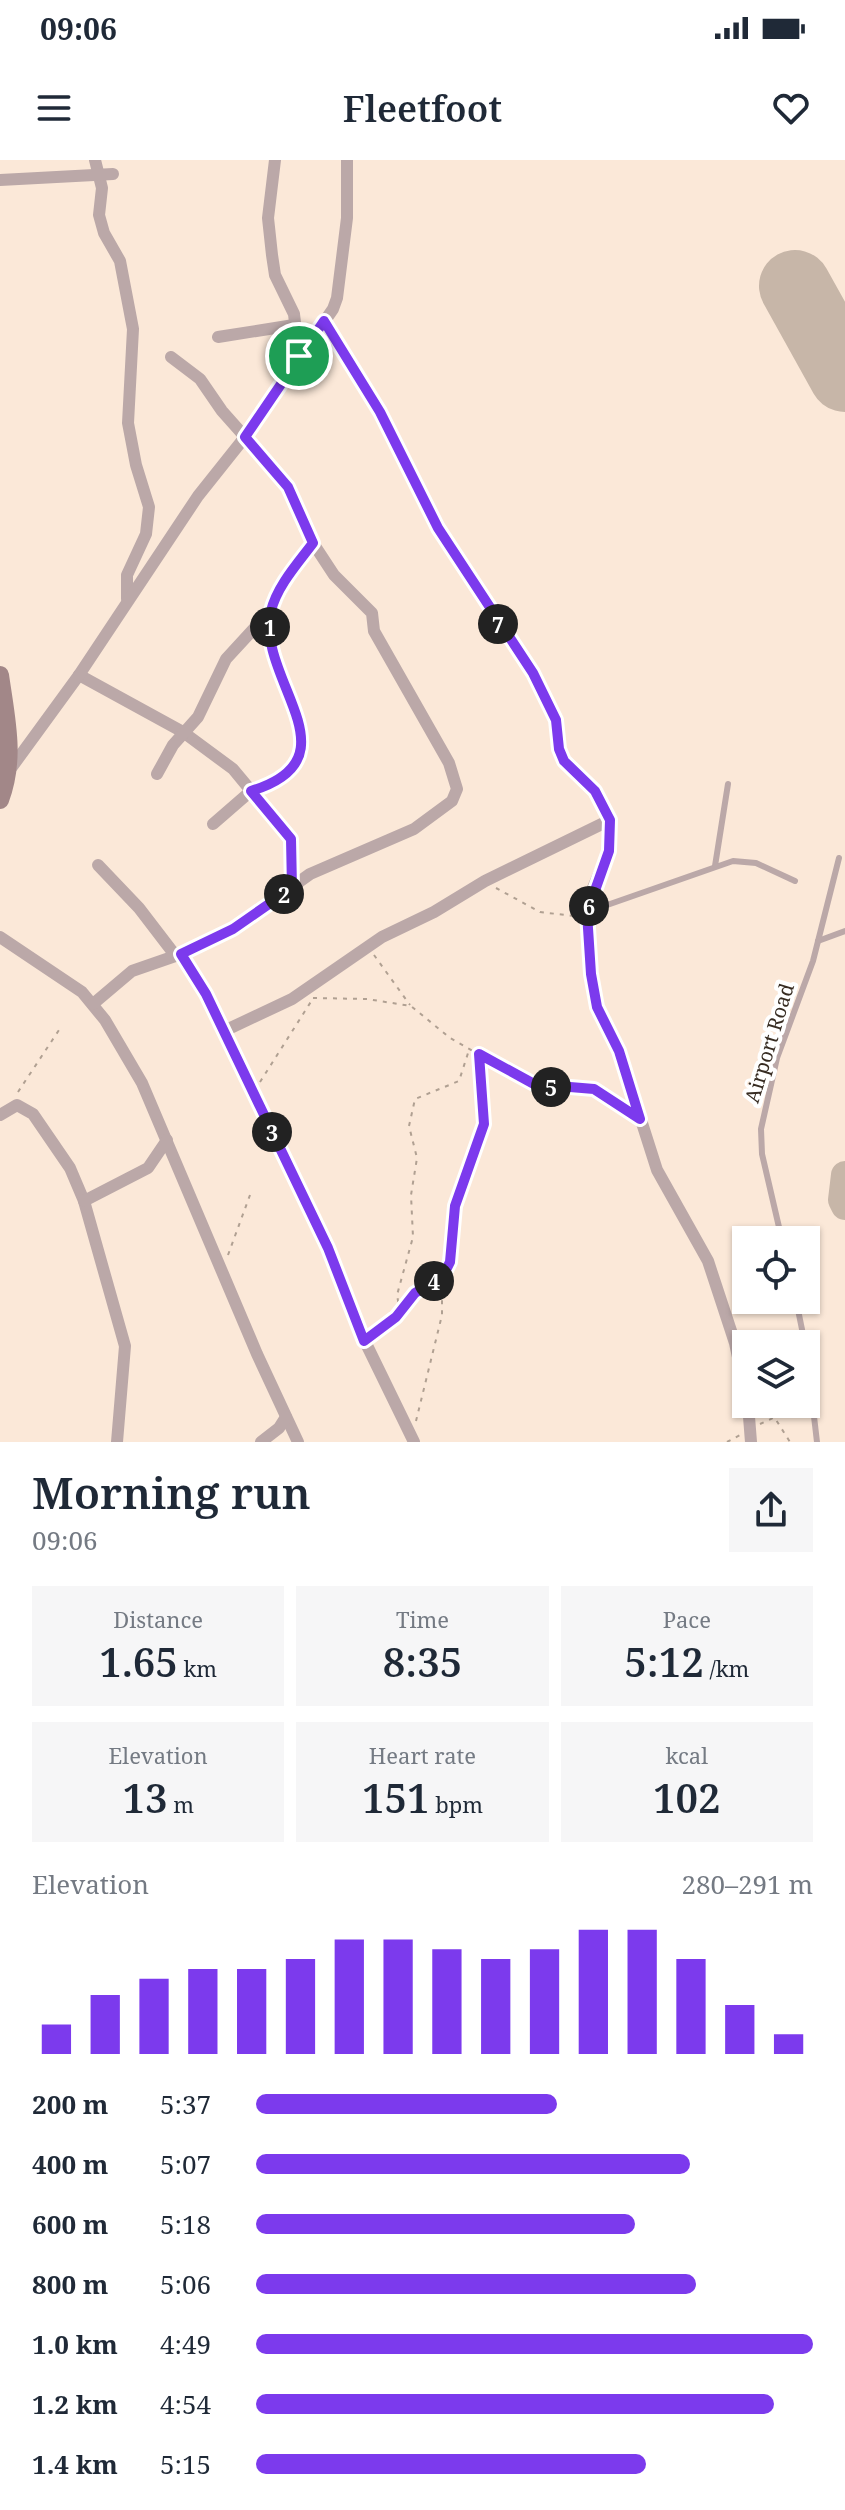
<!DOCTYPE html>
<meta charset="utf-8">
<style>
:root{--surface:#fff;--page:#f6f6f7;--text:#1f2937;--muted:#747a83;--accent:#7c3aed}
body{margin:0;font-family:"Noto Serif",serif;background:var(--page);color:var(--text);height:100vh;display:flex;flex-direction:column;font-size:30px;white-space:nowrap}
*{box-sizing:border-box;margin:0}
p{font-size:26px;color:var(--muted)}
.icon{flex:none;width:44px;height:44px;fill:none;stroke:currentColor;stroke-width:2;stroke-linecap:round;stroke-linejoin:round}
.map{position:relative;height:1282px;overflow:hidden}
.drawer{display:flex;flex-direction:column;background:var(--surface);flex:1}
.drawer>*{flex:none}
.fabs{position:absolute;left:732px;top:1066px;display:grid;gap:16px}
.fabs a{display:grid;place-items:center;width:88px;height:88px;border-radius:0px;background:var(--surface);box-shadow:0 2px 6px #0004;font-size:40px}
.pin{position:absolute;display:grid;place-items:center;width:68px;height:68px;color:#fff;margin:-34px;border:4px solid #fff;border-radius:50%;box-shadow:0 2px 8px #0007}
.km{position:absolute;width:40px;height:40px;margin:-20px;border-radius:50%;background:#222;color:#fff;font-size:22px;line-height:40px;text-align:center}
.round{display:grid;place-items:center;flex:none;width:84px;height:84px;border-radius:0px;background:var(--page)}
.head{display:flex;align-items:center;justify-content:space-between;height:136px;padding:0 32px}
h1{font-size:44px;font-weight:600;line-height:60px}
.stats{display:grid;grid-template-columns:repeat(3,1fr);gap:12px;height:136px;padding:8px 32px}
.stats div{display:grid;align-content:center;border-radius:0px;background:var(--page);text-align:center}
.stats b{font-size:40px;font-weight:600}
.stats small{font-size:22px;font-weight:400}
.stats p{font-size:22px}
.chart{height:224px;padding:16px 32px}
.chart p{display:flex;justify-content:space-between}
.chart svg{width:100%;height:144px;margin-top:8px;stroke:var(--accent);stroke-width:6}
ul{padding:0 32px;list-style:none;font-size:26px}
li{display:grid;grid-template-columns:128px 96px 1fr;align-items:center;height:60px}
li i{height:20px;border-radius:10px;background:var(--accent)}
.status{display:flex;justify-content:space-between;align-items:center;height:56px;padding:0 40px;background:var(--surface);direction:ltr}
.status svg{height:22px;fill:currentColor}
header{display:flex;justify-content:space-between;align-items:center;height:104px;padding:0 32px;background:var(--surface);font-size:36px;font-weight:600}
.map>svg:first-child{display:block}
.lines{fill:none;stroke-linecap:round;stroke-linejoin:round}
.taxiway{stroke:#c7b6a8;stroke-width:28}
.runway{stroke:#c7b6a8;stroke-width:72}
.path{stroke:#b0a092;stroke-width:2;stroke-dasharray:4 6;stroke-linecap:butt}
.service{stroke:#bba8a8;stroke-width:6}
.minor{stroke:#bba8a8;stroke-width:12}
.secondary{stroke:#a28788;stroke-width:18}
.route-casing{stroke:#fff;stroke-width:16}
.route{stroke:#7c3aed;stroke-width:10}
.labels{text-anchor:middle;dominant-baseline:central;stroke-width:8;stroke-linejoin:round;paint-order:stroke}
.street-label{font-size:20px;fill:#372c22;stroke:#fff}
</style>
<div class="status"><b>09:06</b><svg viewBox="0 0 49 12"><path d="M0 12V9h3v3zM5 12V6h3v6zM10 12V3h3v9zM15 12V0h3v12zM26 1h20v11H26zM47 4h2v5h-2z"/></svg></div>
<header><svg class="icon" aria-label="menu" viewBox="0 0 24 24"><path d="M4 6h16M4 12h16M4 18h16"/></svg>Fleetfoot<svg class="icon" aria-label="heart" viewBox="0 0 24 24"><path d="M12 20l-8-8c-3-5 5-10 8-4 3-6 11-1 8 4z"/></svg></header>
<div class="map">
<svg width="845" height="1282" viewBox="0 0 845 1282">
<rect width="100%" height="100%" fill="#fbe8d8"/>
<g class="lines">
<polyline class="taxiway" points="845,1015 842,1040 845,1046"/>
<polyline class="runway" points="795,126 845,216"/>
<g class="path">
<path d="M263 627C339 603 282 538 271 493 269 485 270 476 270 467"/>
<polyline points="496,728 540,752 574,756"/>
<polyline points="374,795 410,845"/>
<polyline points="313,838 367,839 411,846 450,878 524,920 551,927 594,929 627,952"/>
<polyline points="260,922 312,840"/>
<polyline points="18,932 59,870"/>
<polyline points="228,1095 250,1035"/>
<polyline points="400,1152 397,1135 413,1077 411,1035 417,998 409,966 415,939 459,921 469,890"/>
<polyline points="374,1172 396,1157 422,1128 443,1117"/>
<polyline points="766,1244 790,1282"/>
<polyline points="416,1261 442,1155 442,1118 450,1102 455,1046 484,964 479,894"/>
<polyline points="760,1264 773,1258"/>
<polyline points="727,1282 740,1275"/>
</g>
<g class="service">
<polyline points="715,706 728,624"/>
<polyline points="590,751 733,701 756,703 795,721"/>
<polyline points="818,781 845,771"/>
<polyline points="782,1080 762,994 761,969 777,898 813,801 839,698"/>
<polyline points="796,1140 805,1184"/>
<polyline points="806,1188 817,1282"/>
</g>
<g class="minor">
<polyline points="95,0 102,28 99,55 104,73 120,101 133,169 128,263 136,305 149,347 146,374 127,415 127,439"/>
<polyline points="275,0 268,58 272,95 275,115 294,154 299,196"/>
<polyline points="0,20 113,14"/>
<polyline points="324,161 380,252 438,368 533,513 556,560 559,589 564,601 595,631 610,660 609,691 593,728 586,763 597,847 619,891 657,1010 708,1101 735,1183 746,1235"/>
<polyline points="218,177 294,165"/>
<polyline points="79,515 183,572 233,609 291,679 292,728"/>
<polyline points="9,611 79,515 198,336 245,277 333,149 337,138 347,58 347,0"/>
<polyline points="157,614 173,585 198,557 226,499 271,450 290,413 313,383"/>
<polyline points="213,664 251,631"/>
<polyline points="98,705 139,748 175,795"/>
<polyline points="0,777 82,832 105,860 142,923 257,1194 298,1282"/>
<polyline points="181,794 206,834 328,1088 357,1165 414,1282"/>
<polyline points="93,844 132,811 181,794 233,769 310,714 414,669 452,641 457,629 449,603 374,471 372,453 334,415 313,383 288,327 277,313 222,251 200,219 171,197"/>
<polyline points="224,871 292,839 382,777 434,752 485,721 610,660"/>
<polyline points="0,955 17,945 33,954 70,1008 84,1041 125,1186 117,1282"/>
<polyline points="84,1041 148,1008 167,980"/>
<polyline points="748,1244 751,1282"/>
<polyline points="261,1282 279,1268 286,1257"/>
</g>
<path class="secondary" d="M0 515C6 558 16 598 0 640"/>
</g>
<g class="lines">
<defs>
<path id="route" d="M324 161 380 252 438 368 533 513 556 560 559 589 564 601 595 631 610 660 609 691 587 753 591 814 597 847 619 891 640 959 594 929 534 924 479 894 484 964 455 1046 450 1102 443 1116 415 1133 396 1157 364 1181 328 1088 206 834 181 794 233 769 292 728 291 679 251 631C360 598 255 519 271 451 277 426 298 403 313 383L288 327 245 277Z"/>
</defs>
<use href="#route" class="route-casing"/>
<use href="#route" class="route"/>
</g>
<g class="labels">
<g class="street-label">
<text transform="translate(769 883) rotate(-73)">Airport Road</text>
</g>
</g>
</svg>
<div class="fabs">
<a><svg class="icon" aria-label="locate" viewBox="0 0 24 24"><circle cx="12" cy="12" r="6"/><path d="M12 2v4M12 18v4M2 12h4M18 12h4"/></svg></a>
<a><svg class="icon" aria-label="layers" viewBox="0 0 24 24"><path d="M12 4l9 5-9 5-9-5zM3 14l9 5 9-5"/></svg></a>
</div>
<div class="pin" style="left:299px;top:196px;background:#1e9e55"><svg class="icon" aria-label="arrive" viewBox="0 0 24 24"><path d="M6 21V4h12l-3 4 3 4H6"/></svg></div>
<b class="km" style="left:270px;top:467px">1</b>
<b class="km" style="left:284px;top:734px">2</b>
<b class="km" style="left:272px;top:972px">3</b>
<b class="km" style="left:434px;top:1121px">4</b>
<b class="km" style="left:551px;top:927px">5</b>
<b class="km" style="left:589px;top:746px">6</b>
<b class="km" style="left:498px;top:464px">7</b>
</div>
<section class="drawer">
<div class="head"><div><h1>Morning run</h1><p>09:06</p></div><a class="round"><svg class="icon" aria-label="share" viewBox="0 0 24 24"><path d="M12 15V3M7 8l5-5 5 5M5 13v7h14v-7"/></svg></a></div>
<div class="stats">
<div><p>Distance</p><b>1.65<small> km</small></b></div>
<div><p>Time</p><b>8:35</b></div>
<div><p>Pace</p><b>5:12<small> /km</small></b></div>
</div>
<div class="stats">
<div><p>Elevation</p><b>13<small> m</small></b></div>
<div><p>Heart rate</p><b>151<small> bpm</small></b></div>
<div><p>kcal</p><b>102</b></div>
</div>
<div class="chart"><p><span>Elevation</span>280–291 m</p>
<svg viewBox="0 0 160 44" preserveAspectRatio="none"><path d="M5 44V35M15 44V26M25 44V21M35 44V18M45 44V18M55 44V15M65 44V9M75 44V9M85 44V12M95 44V15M105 44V12M115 44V6M125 44V6M135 44V15M145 44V29M155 44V38"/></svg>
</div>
<ul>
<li><b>200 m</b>5:37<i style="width:54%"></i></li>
<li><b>400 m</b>5:07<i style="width:78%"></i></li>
<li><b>600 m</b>5:18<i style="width:68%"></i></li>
<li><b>800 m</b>5:06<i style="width:79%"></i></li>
<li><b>1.0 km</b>4:49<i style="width:100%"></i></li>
<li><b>1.2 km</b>4:54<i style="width:93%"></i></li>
<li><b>1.4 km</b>5:15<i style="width:70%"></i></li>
</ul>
</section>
